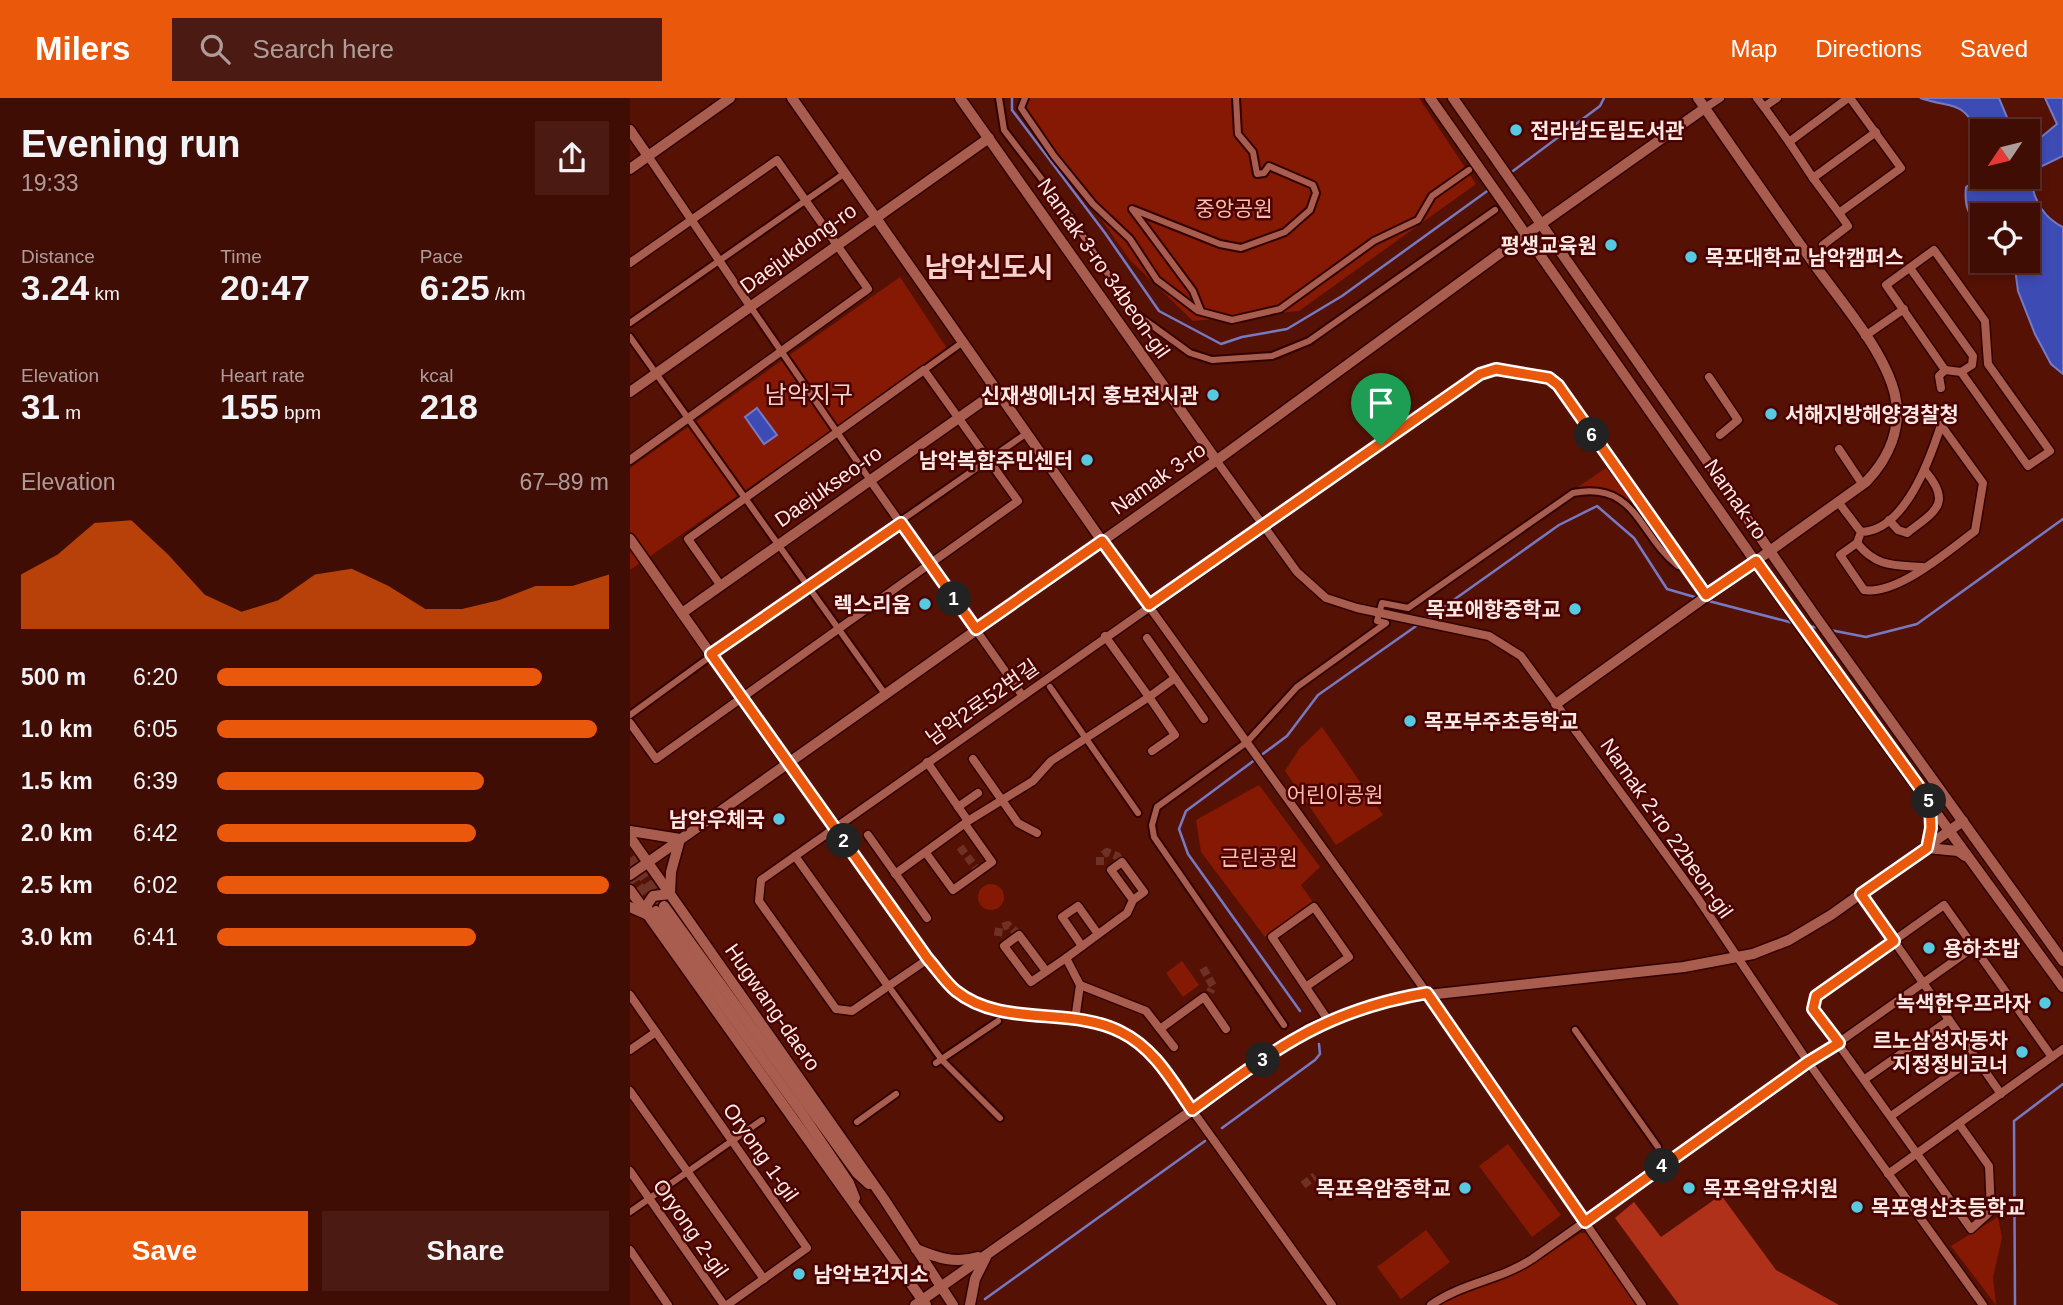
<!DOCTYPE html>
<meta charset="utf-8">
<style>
:root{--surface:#400d04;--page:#4b1b13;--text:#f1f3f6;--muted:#ae9c9a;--line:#592d26;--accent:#ea580c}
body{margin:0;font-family:Helvetica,"Noto Sans KR",sans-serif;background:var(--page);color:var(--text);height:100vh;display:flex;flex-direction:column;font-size:26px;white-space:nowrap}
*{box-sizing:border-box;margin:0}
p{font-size:23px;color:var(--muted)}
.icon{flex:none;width:38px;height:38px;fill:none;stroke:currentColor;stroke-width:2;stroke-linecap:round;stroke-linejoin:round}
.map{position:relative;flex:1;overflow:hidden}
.sheet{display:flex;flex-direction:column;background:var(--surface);width:630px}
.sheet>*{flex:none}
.needle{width:46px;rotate:235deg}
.tools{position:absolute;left:1340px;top:21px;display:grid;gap:14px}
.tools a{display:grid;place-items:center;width:70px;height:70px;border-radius:0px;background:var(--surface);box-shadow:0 4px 10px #0003,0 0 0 2px var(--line);font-size:35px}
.pin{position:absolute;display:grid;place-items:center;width:60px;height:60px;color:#fff;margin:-72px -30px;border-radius:50% 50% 50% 0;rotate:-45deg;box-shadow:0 0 7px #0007}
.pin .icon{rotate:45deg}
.km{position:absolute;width:35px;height:35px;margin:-18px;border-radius:50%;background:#222;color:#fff;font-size:19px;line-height:35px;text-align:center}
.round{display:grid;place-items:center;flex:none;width:74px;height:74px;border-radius:0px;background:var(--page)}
.headline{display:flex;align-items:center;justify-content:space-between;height:119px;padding:0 21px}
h1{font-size:38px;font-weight:700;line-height:52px}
.figures{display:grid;grid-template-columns:repeat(3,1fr);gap:10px;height:119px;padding:7px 21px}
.figures div{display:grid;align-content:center}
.figures b{font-size:35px;font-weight:700}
.figures small{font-size:19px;font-weight:400}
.figures p{font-size:19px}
.chart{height:196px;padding:14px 21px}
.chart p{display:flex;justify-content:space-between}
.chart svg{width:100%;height:126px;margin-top:7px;fill:var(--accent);opacity:.7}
.action{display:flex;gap:14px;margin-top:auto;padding:14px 21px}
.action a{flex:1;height:80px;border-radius:0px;background:var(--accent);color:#fff;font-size:28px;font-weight:700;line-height:80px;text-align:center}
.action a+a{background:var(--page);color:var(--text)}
ul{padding:0 21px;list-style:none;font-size:23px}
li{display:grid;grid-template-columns:112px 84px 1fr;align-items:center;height:52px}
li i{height:18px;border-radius:9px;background:var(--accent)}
header{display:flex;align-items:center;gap:42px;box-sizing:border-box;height:98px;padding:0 35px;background:var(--accent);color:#fff}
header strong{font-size:33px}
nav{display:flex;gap:38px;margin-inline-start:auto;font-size:24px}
.search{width:490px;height:63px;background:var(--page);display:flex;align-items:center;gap:18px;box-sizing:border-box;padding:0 24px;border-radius:0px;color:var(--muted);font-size:26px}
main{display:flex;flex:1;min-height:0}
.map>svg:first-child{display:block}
.green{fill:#861904}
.forest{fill:#af311a}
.water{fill:#3d4bb5;stroke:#767ac3;stroke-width:2}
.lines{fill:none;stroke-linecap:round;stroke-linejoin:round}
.stream{stroke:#767ac3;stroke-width:2.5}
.minor-tunnel{stroke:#6f3126;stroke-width:8;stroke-dasharray:8 4;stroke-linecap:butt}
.tertiary-tunnel{stroke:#6f3126;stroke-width:10;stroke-dasharray:10 5;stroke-linecap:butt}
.pedestrian-casing{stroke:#320000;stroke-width:10}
.minor-casing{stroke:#320000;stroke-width:11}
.tertiary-casing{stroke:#320000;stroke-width:13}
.pedestrian{stroke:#a95d4e;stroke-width:6}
.minor{stroke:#a95d4e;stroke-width:8}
.tertiary{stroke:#a95d4e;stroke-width:10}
.route-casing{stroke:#fff;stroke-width:14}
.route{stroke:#ea580c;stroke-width:9}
.poi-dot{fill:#55cae0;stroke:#4a0300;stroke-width:2.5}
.labels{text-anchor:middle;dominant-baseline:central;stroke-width:5;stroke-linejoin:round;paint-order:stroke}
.poi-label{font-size:21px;font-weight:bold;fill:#fae8e4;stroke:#4a0300;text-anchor:end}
.park-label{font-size:21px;fill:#fdbcad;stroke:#4a0300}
.street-label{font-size:21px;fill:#fae8e4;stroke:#4a0300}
.quarter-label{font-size:24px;fill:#f4d1ca;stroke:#4a0300}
.district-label{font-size:28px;font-weight:bold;fill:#f4d1ca;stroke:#4a0300}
</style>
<header>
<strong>Milers</strong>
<div class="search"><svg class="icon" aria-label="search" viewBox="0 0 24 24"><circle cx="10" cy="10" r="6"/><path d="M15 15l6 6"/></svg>Search here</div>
<nav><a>Map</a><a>Directions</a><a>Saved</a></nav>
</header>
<main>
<section class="sheet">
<div class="headline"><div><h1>Evening run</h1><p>19:33</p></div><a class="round"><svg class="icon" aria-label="share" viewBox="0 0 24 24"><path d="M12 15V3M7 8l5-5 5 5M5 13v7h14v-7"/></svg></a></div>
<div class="figures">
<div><p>Distance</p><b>3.24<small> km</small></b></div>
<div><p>Time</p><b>20:47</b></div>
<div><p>Pace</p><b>6:25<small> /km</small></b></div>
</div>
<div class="figures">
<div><p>Elevation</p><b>31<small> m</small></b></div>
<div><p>Heart rate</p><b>155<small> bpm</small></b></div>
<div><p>kcal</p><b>218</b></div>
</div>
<div class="chart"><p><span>Elevation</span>67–89 m</p>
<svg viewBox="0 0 160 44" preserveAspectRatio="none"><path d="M0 44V25L10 18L20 7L30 6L40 18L50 32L60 38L70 34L80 25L90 23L100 29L110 37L120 37L130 34L140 29L150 29L160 25V44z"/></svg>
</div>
<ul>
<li><b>500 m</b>6:20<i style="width:83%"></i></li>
<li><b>1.0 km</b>6:05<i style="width:97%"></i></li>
<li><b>1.5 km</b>6:39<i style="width:68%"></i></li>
<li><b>2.0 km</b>6:42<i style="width:66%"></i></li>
<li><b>2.5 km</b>6:02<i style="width:100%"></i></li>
<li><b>3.0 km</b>6:41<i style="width:66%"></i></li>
</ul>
<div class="action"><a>Save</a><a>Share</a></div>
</section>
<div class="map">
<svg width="1433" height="1207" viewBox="0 0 1433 1207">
<rect width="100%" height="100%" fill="#561105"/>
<g class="green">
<polygon points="398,0 789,0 846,86 669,213 563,223 500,162 393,11"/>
<polygon points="270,179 318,252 0,472 0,370"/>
<polygon points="976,370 1003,404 977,392 942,393"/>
<polygon points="692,629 753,717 706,747 655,673 669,651"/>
<polygon points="629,687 690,769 671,787 683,804 635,839 571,754 566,722"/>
<circle cx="361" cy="799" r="13"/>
<polygon points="552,863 569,887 553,899 536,875"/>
<polygon points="878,1046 931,1117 902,1139 849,1068"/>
<polygon points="1368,1119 1372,1140 1363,1179 1366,1207 1321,1148"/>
<polygon points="796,1132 820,1164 771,1201 747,1169"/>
<polygon points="951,1135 956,1135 1009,1207 809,1207 833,1191 891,1171"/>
</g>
<polygon class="forest" points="1091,1097 1146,1172 1209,1207 1049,1207 985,1120 1004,1104 1031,1139"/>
<g class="water">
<path d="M1290 0H1369L1379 24 1377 33H1353V42C1331 0 1327 12 1290 0Z"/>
<path d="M1415 0H1433V58L1412 68 1401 82C1404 102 1414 120 1433 129V276L1421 266 1405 236 1388 193 1384 163H1398V117H1353V132C1338 118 1334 108 1336 89L1353 78 1398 79V50L1427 26Z"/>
<polygon points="127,310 147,337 134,346 115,319"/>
</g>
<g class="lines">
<g class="stream">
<polyline points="382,0 382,12 475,135 529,213 591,246 612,239 657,231 712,198 860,91"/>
<polyline points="879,76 970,8 974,0"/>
<polyline points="1075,502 1163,525"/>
<polyline points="794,523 929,427 967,408 1004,440 1037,491 1068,500"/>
<polyline points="1173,527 1190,530"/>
<polyline points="1200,532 1236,539 1287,526 1433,421"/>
<polyline points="670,913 558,756 549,731 556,713 657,638 688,597 789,526"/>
<polyline points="592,1030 685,962 690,956 689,946"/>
<polyline points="355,1201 575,1043"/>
<polyline points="1385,1207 1384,1023 1433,986"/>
</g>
<g class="minor-tunnel">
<polyline points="330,749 349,774"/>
<polyline points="470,767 470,759 477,754 487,758 492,764"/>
<polyline points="368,838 369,830 378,827 389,837"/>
<polyline points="573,870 583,888 580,894"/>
<polyline points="673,1087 685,1078"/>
</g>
<g class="tertiary-tunnel">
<polyline points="0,760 34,808"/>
<polyline points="0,776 24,810"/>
</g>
<defs>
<g id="pedestrian">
<polyline points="369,0 374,32 440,118 502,213 560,255 582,262 642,258 679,243 865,112"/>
<polyline points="395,0 391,10 424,58 463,106 500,141 527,182 568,213 602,222 650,211 744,143 788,122 802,98 839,72"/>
<polyline points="120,208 240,382"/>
<polyline points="571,213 563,193 502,111 590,146 611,150 655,134 680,112 686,95 683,87 639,68 634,75 627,76 623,54 608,36 606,0"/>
<polyline points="0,225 215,75"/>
<polyline points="0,239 255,596"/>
<polyline points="294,272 333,244"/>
<polyline points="420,589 508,715"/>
<polyline points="0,617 177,488 397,335"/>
<polyline points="262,893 312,962 370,1020"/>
<path d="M654 927 524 739 522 727 527 709 617 644 667 589 756 525 747 523 752 505 778 510 943 395C1007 383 1008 437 1048 468"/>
<polyline points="945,932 1028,1049"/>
<polyline points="306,965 368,923"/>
<polyline points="227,1024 266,996"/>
<polyline points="0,1114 132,1022"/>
</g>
<g id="minor">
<polyline points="1127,0 1134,9 1147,0"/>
<polyline points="1134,9 1159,44 1218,0"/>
<polyline points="1075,10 1090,0"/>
<polyline points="1159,44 1183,80 1246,34"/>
<polyline points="18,58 120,208"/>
<polyline points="1183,80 1209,115 1271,70 1220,0"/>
<polyline points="1193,147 1218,128 1209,115"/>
<polygon points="1304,152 1355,223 1358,266 1420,353 1398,368 1331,274 1315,272 1256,187"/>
<polyline points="0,165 147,62 238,191 0,362"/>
<polyline points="1280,170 1343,258 1342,267 1331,274"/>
<polyline points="1235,238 1274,211"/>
<polyline points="1079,279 1108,322 1090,337"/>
<polyline points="1311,290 1309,278 1315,272"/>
<polyline points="1209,351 1233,387"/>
<polyline points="586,362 667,474 696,500 727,510 859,538 891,558 1067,799 1178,964 1353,1207"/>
<polyline points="240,382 392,597"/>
<path d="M1209 405 1231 434 1227 445 1210 457 1234 492C1268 497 1318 453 1345 433L1353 385 1311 327C1300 361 1275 433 1231 434"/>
<path d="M1259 422 1268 432 1277 435C1304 414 1323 406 1296 374"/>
<polyline points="472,443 797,895 1012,1207"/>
<path d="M1227 445C1246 469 1264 467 1292 469"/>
<polyline points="517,540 545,580"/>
<polyline points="0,625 26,661 388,403 294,272 58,441 91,488"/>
<polyline points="522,653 545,637 519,599 545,580 574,621"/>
<polyline points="343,661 388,725 407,735"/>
<polyline points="297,664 338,723"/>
<polyline points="157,665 298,861 326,893 346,905 370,912 457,923 490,933 519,952 702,1207"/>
<polyline points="328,709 348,695"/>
<polyline points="238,737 297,820"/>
<polyline points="296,755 323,792 362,764 335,726"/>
<polyline points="165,758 258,888"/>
<polyline points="265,776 338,723 403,683 421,663 519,599 475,538"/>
<polyline points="1231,796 1371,996"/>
<polyline points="452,848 432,819 448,808 468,836"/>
<polyline points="298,861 222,913 206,911 129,803 131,782 856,273 866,271 924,283 1076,497"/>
<polyline points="416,873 389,837 374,848 401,884 436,860"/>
<polyline points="450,887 516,913 544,949"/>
<polyline points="677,888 719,859 684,809 642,839 698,922"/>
<polyline points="0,897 177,1150 97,1207"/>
<polyline points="445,922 450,887 436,860 497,815 503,802 514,794 492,764 481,772 503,802"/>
<polyline points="530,931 574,899 596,931"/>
<polyline points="0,952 26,934"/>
<polyline points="1235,981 1319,922"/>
<polyline points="0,993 134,1181"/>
<polyline points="1261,1018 1345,959"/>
<polyline points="1329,1026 1359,1068 1361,1113 1341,1131 1183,911 1186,898 1314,807 1422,959"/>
<polyline points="0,1073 94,1207"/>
<polyline points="1258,1076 1433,951"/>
<polyline points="0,1152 38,1207"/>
<path d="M801 1207C832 1185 870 1182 902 1161L1344 849"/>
</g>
<g id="tertiary">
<polyline points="162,0 472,443"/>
<polyline points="330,0 586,362"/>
<polyline points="800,0 1181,543 1433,889"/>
<polyline points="823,0 1186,519 1433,863"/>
<polyline points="0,32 18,58"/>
<polyline points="0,71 100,0"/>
<polyline points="0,294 359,40"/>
<polyline points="0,441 157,665"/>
<polyline points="52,515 367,293"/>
<path d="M926 606 1236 384C1259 360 1272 330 1265 297 1255 254 1213 206 1187 170 1147 114 1107 57 1068 0"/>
<polyline points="1300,705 1302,730 1297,750 1328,753 1335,758"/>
<polyline points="0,733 50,741 41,774 40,796 23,798 17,807 18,817"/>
<polyline points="0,739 254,1101 323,1207"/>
<polyline points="0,777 594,357 884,145 1075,10"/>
<polyline points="0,792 296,1207"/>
<polyline points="34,808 227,1075 239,1086"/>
<polyline points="0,809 18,817"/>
<polyline points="26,813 171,1014 219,1085 225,1100"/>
<path d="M286 1151C308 1160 325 1166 348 1159"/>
<polyline points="285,1207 678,931 728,911 770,900 1054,869 1123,856 1159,842 1201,817 1333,723"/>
<polyline points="340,1207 345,1181 356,1159"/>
</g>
</defs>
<use href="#pedestrian" class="pedestrian-casing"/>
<use href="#minor" class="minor-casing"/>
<use href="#tertiary" class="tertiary-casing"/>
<use href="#pedestrian" class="pedestrian"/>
<use href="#minor" class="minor"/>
<use href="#tertiary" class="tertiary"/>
</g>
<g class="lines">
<defs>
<path id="route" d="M866 271 919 280 928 287 1076 497 1126 463 1300 704 1301 730 1297 750 1231 796 1264 843 1186 898 1183 911 1209 945 1178 964 955 1124 797 895C694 912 644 952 562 1012 542 983 524 950 491 934 441 908 372 930 326 893 316 885 307 871 298 861L81 556 271 425 346 531 472 443 519 507 850 276Z"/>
</defs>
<use href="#route" class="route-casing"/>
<use href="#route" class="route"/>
</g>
<g class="poi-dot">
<circle cx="886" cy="32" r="7"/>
<circle cx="981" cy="147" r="7"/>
<circle cx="1061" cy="159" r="7"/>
<circle cx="583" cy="297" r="7"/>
<circle cx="1141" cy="316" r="7"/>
<circle cx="457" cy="362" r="7"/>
<circle cx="295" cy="506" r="7"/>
<circle cx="945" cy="511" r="7"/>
<circle cx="780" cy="623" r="7"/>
<circle cx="149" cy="721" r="7"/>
<circle cx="1299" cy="850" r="7"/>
<circle cx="1415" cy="905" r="7"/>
<circle cx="1392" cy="954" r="7"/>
<circle cx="835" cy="1090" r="7"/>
<circle cx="1059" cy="1090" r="7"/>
<circle cx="1227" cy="1109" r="7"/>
<circle cx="169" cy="1176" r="7"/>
</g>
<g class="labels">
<g class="poi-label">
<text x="900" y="32" text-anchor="start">전라남도립도서관</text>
<text x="967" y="147">평생교육원</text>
<text x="1075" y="159" text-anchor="start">목포대학교 남악캠퍼스</text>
<text x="569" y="297">신재생에너지 홍보전시관</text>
<text x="1155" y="316" text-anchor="start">서해지방해양경찰청</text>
<text x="443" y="362">남악복합주민센터</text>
<text x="281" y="506">렉스리움</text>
<text x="931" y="511">목포애향중학교</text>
<text x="794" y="623" text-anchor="start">목포부주초등학교</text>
<text x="135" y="721">남악우체국</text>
<text x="1313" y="850" text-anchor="start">용하초밥</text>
<text x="1401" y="905">녹색한우프라자</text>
<text x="1378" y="942">르노삼성자동차<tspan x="1378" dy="24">지정정비코너</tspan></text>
<text x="821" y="1090">목포옥암중학교</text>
<text x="1073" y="1090" text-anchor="start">목포옥암유치원</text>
<text x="1241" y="1109" text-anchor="start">목포영산초등학교</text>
<text x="183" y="1176" text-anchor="start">남악보건지소</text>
</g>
<g class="park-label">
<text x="604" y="110">중앙공원</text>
<text x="705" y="696">어린이공원</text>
<text x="629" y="759">근린공원</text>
</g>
<g class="street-label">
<text transform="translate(168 150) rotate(-36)">Daejukdong-ro</text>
<text transform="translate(474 170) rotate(55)">Namak 3-ro 34beon-gil</text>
<text transform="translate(528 380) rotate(-35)">Namak 3-ro</text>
<text transform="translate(198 388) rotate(-35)">Daejukseo-ro</text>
<text transform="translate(1106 401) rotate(55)">Namak-ro</text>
<text transform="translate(352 604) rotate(-35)">남악2로52번길</text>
<text transform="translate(1037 730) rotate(55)">Namak 2-ro 22beon-gil</text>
<text transform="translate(143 909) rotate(55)">Hugwang-daero</text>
<text transform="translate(131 1054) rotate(55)">Oryong 1-gil</text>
<text transform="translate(61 1130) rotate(55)">Oryong 2-gil</text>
</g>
<g class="quarter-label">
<text x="179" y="296">남악지구</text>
</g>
<g class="district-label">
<text x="359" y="169">남악신도시</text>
</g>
</g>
</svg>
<div class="tools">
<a><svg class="needle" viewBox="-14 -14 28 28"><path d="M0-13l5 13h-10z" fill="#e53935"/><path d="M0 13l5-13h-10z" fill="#ae9c9a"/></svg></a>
<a><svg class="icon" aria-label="locate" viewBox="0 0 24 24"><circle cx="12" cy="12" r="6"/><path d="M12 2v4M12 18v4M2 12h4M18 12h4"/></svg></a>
</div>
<div class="pin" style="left:751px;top:347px;background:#1e9e55"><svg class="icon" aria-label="arrive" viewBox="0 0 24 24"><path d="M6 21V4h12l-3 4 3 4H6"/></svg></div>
<b class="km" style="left:324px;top:501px">1</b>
<b class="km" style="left:214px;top:743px">2</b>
<b class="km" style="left:633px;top:962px">3</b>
<b class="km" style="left:1032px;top:1068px">4</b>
<b class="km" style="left:1299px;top:703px">5</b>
<b class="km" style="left:962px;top:337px">6</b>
</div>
</main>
